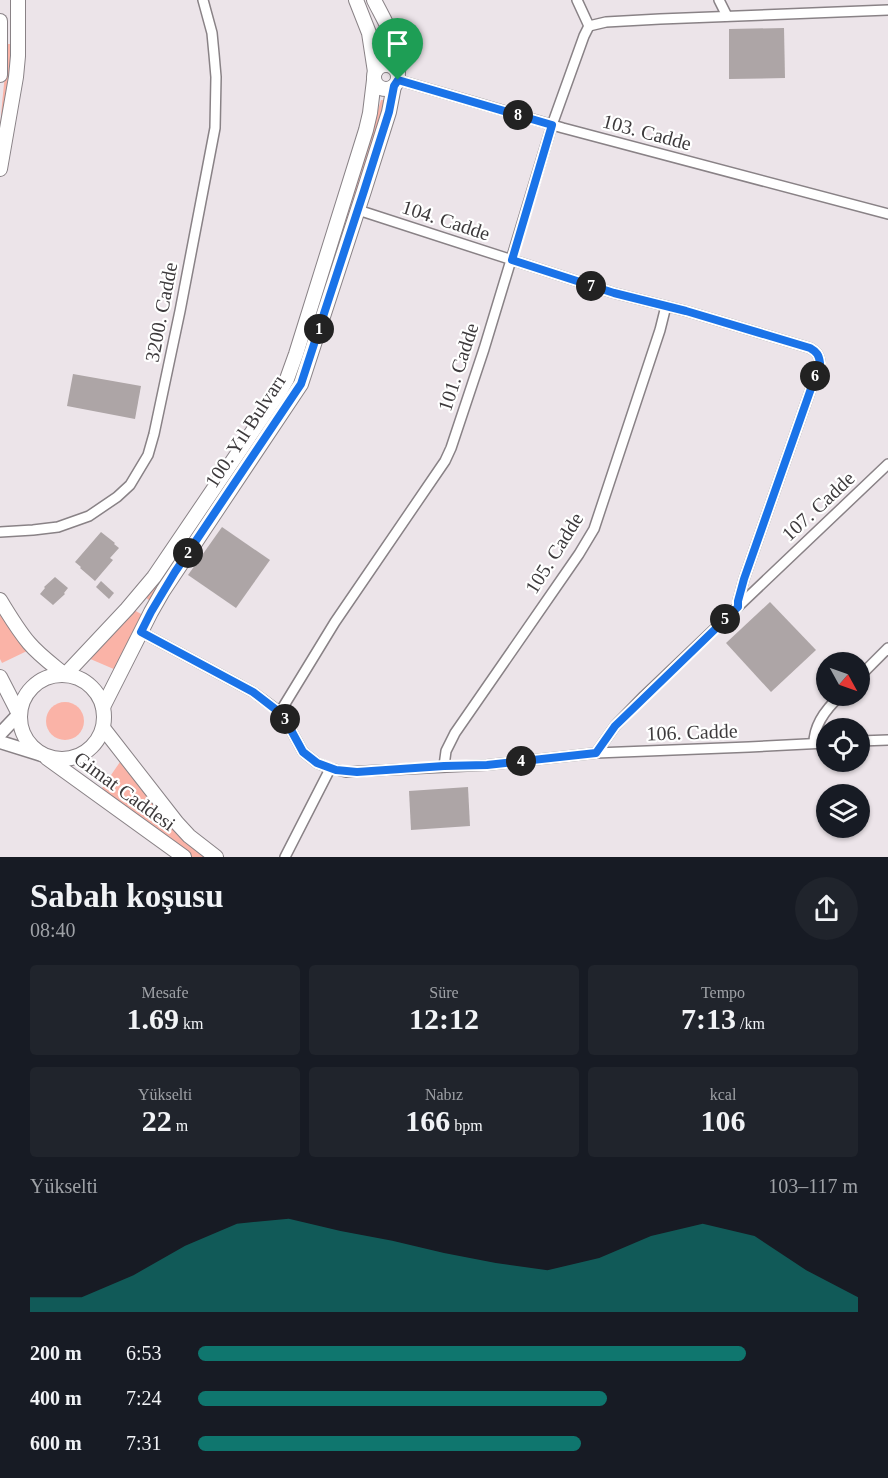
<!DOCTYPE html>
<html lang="tr">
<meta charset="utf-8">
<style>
:root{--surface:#171b24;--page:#20242c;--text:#f1f3f6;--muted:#9ea1a6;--accent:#0f766e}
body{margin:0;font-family:Georgia,serif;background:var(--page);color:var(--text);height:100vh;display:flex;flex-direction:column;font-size:22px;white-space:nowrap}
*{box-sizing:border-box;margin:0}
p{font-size:20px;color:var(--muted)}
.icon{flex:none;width:33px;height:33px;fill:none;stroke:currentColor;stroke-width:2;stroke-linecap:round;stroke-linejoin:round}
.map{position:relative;height:857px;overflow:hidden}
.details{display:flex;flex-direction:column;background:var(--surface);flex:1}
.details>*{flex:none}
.needle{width:39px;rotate:130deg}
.fabs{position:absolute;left:816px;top:652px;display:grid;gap:12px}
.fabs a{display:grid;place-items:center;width:54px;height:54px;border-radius:50%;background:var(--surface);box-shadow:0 2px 4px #0004;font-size:30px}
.pin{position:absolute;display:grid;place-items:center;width:51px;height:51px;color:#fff;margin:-62px -26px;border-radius:50% 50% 50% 0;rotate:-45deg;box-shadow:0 0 6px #0007}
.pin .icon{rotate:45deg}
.km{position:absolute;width:30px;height:30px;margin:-15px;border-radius:50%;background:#222;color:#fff;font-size:16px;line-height:30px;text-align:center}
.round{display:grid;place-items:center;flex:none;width:63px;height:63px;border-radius:32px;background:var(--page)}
.head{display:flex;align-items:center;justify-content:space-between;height:102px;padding:0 30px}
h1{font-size:33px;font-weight:700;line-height:45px}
.stats{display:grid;grid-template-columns:repeat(3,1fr);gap:9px;height:102px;padding:6px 30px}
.stats div{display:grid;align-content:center;border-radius:6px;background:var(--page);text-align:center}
.stats b{font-size:30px;font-weight:700}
.stats small{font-size:16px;font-weight:400}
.stats p{font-size:16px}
.chart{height:168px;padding:12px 30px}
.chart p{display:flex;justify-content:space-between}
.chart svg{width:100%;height:108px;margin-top:6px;fill:var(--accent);opacity:.7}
ul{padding:0 30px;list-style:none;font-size:20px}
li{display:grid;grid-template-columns:96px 72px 1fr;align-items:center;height:45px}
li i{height:15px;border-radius:8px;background:var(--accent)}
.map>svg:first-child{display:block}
.green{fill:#fab3a7}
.building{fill:#ada5a6}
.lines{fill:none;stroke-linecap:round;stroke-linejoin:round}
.minor-casing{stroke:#898286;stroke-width:12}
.tertiary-casing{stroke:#898286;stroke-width:15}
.secondary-casing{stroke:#898286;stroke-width:16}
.minor{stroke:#fff;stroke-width:9}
.tertiary{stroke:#fff;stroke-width:12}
.secondary{stroke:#fff;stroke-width:14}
.route-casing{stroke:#fff;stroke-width:12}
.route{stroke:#1a73e8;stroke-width:8}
.labels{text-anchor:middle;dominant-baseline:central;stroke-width:4.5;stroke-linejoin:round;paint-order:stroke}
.street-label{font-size:20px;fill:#3d3a3c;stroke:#fff}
</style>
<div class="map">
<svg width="888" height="857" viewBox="0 0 888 857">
<rect width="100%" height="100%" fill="#ece4e9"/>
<g class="green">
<path d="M7 44H13L12 66 0 141C0 109 6 77 7 44Z"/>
<polygon points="381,100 385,100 297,379 217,497 169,570 150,601 144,596 292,380 349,206"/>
<polygon points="132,609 143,615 116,670 88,658"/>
<polygon points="0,613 27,651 2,663 0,659"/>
<circle cx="65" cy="721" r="19"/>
<polygon points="120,762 154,803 206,857 192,857 100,791"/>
</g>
<g class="building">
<polygon points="784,28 785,78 729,79 729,29"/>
<polygon points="73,374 141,386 135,419 67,406"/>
<polygon points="222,527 270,560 236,608 188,575"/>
<polygon points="101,532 115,543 114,544 119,548 110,558 113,560 95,581 80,568 81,567 75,562"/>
<polygon points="55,577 68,588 64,593 65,594 53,605 40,594 45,588 44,587"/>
<polygon points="101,581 114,593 109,599 96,587"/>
<polygon points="770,602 816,650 771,692 726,643"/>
<polygon points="468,787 470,826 411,830 409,791"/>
</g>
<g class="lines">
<defs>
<g id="minor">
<polyline points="719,0 727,16"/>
<polyline points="589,26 606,22 660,19 888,10"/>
<polyline points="398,80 563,128 888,214"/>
<path d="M358 210 614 293 686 311 810 348C817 352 819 355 820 363L744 579 738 601V607"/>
<polyline points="0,532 33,530 58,527 89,516 117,497 130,485 148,455 154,434 180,311 215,128 216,77 214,54 212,33 203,0"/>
<polyline points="141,632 253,692 280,712 285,719 303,752 317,763 329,768 346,772 487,765 596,753 749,747 826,743"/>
<polyline points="860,676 888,648"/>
<polyline points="280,712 335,622 445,461 451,448 484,349 552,125 584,36 589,26 577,0"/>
<polyline points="860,741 888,740"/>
<path d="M814 743C814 725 827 708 840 696"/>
<polyline points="596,753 615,726 644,696 888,464"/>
<polyline points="444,766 446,751 455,733 579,554 594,529 660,330 666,306"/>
<polyline points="285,857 330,769"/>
</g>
<g id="tertiary">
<polyline points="0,734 19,714"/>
<polyline points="0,742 42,755"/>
</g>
<g id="secondary">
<polyline points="356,0 369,33 375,72"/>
<path d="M374 0C385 22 401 46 398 72"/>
<polyline points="0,21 0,75"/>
<circle cx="386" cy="77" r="12"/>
<polyline points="0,169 16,77 18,56 18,0"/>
<path d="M0 600C9 615 18 630 29 643 39 655 53 665 65 675L127 609 154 577 280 391 287 379 296 354 366 130 370 113 374 80"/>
<circle cx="62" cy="717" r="42"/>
<polyline points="0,677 19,714"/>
<polyline points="103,707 151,612 163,591 301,384 364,191 389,112 394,86"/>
<polyline points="103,728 177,823 189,836 216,857"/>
<polyline points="47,758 184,857"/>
</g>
</defs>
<use href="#minor" class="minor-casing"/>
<use href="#tertiary" class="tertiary-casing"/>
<use href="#secondary" class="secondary-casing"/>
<use href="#minor" class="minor"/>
<use href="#tertiary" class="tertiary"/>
<use href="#secondary" class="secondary"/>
</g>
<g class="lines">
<defs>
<path id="route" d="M398 80 552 125 512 260 614 293 686 311 810 348C817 352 819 355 820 363L744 579 738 601V607L615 726 596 753 487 765 444 766 357 772 336 770 317 763 303 752 285 719 279 712 253 692 141 632 151 612 175 572 301 384 364 191 389 112 394 86Z"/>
</defs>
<use href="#route" class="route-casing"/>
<use href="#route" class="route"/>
</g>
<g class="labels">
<g class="street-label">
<text transform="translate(647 132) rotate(15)">103. Cadde</text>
<text transform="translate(446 220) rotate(18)">104. Cadde</text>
<text transform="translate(161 312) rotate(-79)">3200. Cadde</text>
<text transform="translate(458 367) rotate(-72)">101. Cadde</text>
<text transform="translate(245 431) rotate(-57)">100. Yıl Bulvarı</text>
<text transform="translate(818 506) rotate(-43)">107. Cadde</text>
<text transform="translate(554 553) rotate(-58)">105. Cadde</text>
<text transform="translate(692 732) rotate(-2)">106. Cadde</text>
<text transform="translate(125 791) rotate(36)">Gimat Caddesi</text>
</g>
</g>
</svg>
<div class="fabs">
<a><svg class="needle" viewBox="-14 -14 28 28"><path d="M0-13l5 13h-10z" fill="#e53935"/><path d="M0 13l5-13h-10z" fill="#9ea1a6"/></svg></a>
<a><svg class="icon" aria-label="locate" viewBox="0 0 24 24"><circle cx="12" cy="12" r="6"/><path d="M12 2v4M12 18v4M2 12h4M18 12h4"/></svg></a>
<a><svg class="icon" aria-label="layers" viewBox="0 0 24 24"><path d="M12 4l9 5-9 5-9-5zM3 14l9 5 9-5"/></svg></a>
</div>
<div class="pin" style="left:398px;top:80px;background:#1e9e55"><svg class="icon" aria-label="arrive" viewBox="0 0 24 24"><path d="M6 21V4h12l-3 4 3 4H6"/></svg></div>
<b class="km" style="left:319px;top:329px">1</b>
<b class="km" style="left:188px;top:553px">2</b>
<b class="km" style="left:285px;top:719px">3</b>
<b class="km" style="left:521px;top:761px">4</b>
<b class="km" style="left:725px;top:619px">5</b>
<b class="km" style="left:815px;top:376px">6</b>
<b class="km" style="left:591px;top:286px">7</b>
<b class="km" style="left:518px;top:115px">8</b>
</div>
<section class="details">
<div class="head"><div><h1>Sabah koşusu</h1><p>08:40</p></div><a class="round"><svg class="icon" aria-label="share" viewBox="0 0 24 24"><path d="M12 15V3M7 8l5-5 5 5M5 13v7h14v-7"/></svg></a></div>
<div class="stats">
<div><p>Mesafe</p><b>1.69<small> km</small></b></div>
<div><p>Süre</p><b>12:12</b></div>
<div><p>Tempo</p><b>7:13<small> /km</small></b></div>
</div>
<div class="stats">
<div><p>Yükselti</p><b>22<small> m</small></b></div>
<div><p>Nabız</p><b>166<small> bpm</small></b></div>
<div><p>kcal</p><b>106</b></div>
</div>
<div class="chart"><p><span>Yükselti</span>103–117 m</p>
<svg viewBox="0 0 160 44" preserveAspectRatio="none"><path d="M0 44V38L10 38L20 29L30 17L40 8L50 6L60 11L70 15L80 20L90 24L100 27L110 22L120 13L130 8L140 13L150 27L160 38V44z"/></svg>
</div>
<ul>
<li><b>200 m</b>6:53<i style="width:83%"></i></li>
<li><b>400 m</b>7:24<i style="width:62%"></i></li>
<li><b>600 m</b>7:31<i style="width:58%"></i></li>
</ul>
</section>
